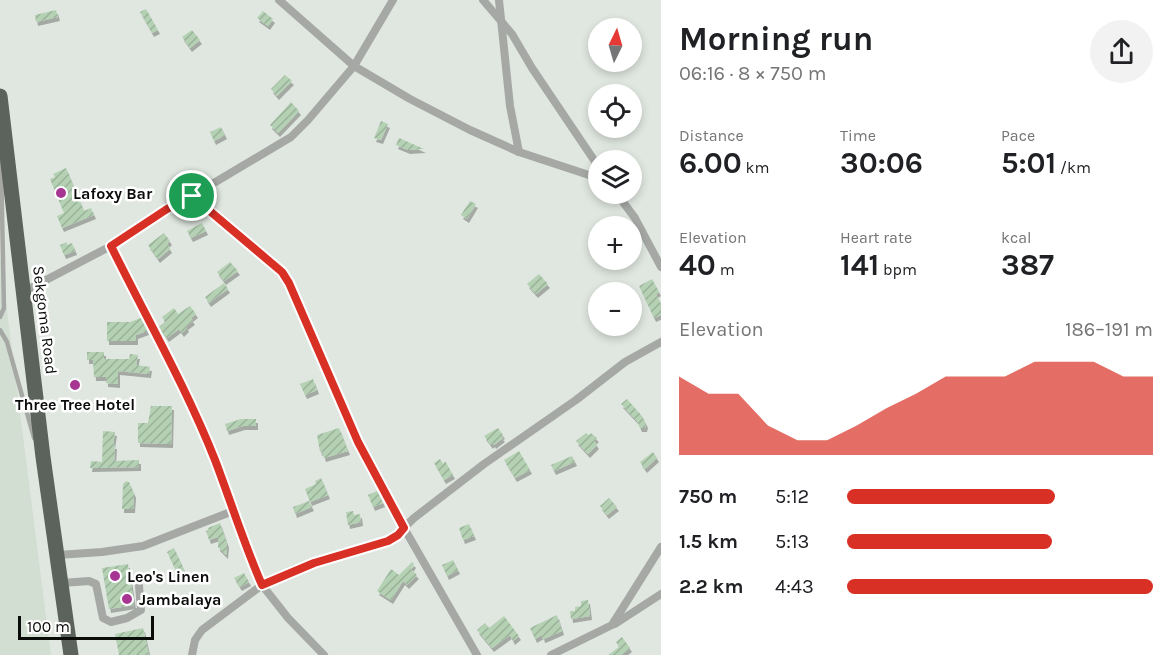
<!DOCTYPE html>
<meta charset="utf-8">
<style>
:root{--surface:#fff;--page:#f2f2f2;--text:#202124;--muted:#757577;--accent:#d93025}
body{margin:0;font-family:Karla,sans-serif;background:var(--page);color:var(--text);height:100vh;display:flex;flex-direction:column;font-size:22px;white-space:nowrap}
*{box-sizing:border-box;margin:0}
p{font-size:20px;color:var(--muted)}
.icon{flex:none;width:33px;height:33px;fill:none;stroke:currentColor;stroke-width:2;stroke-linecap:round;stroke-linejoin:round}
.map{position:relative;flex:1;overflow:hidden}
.drawer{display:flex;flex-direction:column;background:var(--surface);width:510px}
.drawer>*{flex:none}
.needle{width:39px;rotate:5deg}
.buttons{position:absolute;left:588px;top:18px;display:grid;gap:12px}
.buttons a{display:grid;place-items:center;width:54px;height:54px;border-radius:50%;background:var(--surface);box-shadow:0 3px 9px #0003;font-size:30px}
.scale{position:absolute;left:18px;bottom:15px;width:136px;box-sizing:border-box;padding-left:6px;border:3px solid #0a0c0a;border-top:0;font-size:16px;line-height:21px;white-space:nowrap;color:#0a0c0a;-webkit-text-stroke:4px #fff;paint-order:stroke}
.pin{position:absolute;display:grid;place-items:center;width:51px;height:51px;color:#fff;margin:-26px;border:3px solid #fff;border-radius:50%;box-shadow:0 2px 6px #0007}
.round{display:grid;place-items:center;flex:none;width:63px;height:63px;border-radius:32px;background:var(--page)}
.summary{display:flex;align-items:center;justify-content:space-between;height:102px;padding:0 18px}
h1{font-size:33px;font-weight:700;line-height:45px}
.figures{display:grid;grid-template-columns:repeat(3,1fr);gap:9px;height:102px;padding:6px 18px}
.figures div{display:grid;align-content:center}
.figures b{font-size:30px;font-weight:700}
.figures small{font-size:16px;font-weight:400}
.figures p{font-size:16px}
.chart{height:168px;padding:12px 18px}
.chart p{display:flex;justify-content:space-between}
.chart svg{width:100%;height:108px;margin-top:6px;fill:var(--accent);opacity:.7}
ul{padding:0 18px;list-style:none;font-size:20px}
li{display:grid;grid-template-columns:96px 72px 1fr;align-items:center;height:45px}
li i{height:15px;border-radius:8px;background:var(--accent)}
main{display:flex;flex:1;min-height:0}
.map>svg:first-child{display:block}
.built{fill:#d2ded1}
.building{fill:url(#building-hatch);filter:url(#shadow)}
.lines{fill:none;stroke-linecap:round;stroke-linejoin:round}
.lane{stroke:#a5a8a4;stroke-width:4.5}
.street{stroke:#a5a8a4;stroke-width:8}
.highway{stroke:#5c625c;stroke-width:15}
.route-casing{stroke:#fff;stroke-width:12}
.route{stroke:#d93025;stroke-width:8}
.poi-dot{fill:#a73692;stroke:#fff;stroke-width:2}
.labels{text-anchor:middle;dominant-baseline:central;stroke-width:5;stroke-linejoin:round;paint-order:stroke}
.poi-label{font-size:16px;font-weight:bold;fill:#0a0c0a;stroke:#fff;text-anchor:start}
.street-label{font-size:16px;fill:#0a0c0a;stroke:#fff}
</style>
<main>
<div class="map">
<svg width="661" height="655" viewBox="0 0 661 655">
<defs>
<pattern id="building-hatch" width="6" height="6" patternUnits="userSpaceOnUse" patternTransform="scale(1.5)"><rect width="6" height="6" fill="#b4d1b3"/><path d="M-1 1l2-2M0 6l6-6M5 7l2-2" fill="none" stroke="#99b299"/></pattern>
<filter id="shadow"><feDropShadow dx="2" dy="4" stdDeviation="0" flood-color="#0004"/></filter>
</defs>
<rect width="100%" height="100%" fill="#e0e7e0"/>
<polygon class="built" points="0,256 51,655 0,655"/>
<g class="building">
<polygon points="146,9 158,30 152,33 140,12"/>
<polygon points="56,10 58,17 36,22 35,15"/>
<polygon points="263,11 273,19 268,26 257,18"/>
<polygon points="192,30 200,40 190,48 182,37"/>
<polygon points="285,75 292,81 277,96 271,89"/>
<polygon points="291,102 299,111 278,133 270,125"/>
<polygon points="381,121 388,124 381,140 374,138"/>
<polygon points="221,127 225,135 214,141 210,132"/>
<polygon points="399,138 424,149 408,150 396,145"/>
<polygon points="66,168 84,211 91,208 94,215 62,228 57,216 64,213 50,179 55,177 53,174"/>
<polygon points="470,201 476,204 467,219 461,215"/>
<polygon points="202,223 206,231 191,238 187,231"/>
<polygon points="164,233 170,241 167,244 170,249 158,259 148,245"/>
<polygon points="67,242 67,245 72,243 75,251 64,255 60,245"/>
<polygon points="230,262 238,271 224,281 217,272"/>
<polygon points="539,274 548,284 536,294 527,284"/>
<polygon points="652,279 659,292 656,294 661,304 661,315 654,318 639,286"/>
<polygon points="224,283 228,289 209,303 205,297"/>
<polygon points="190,306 196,314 191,318 193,321 186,326 187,328 182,333 179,329 167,338 159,327 165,322 162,317 174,308 178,314"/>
<polygon points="141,318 147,331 136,335 136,341 107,341 107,322 130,322"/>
<polygon points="87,352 104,352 104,359 129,359 130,354 138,355 136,365 150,367 149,374 118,371 118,384 106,383 106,377 94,377 93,360 87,360"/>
<polygon points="313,379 317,390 305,395 300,384"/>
<polygon points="627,399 642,416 646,424 645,428 640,428 637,421 621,404"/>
<polygon points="151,406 172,406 171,444 138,443 138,423 148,423"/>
<polygon points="241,419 256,419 256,426 243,426 227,431 225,424"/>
<polygon points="339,428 348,451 324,458 322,451 320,452 317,435"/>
<polygon points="498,428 503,435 501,436 503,438 494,445 493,443 491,445 484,436"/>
<polygon points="103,431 115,432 113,445 115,445 114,461 139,460 139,467 90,468 91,461 102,462"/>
<polygon points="586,433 589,435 591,433 597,438 594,441 597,445 588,454 576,441"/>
<polygon points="519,451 530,470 515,478 504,460"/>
<polygon points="653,452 657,458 645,469 640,462"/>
<polygon points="572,456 575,462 554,471 551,465"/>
<polygon points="440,459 443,464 445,461 453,475 444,480 434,463"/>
<polygon points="321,478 328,495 310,502 305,489 316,484 315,481"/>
<polygon points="126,481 129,482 134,494 133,509 122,509 123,484"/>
<polygon points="377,491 383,503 373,507 368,495"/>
<polygon points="609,498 617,507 607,515 600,506"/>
<polygon points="309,501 312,507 295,514 293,507"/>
<polygon points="353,511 354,515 360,514 361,522 348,525 346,512"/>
<polygon points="220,523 227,544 226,555 218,547 218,537 209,540 206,531 209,530 208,528"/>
<polygon points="469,524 474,536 463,540 459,528"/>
<polygon points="174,548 186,574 179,577 167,552"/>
<polygon points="453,560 458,570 447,576 442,565"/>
<polygon points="412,562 414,564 411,569 417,575 407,585 403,581 391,600 377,591 391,569 399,575"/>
<polygon points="128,564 134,605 109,609 102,568"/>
<polygon points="244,573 249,582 240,587 234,578"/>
<polygon points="588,600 590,616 571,619 570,611 575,611 575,607 581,606 581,601"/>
<polygon points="557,615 562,631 546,638 543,639 542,635 535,639 530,628"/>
<polygon points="504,616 519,636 513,641 510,635 492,648 477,630 485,623 489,628"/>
<polygon points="143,628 149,655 119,655 115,634"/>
<polygon points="622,637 630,648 621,655 608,655 619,647 616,642"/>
</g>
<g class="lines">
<g class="lane">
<polyline points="0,317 4,308 1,162"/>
<polyline points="0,330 7,342 34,438"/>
</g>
<g class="street">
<polyline points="279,0 354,66 410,99 470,130 519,152 598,178"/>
<polyline points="483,0 512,34 532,68 598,166"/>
<polyline points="499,0 510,106 519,152"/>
<polyline points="617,194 635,218 661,267"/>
<polyline points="192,196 291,137 308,120 354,66 393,0"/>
<path d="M111 246C146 317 186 387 215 460 231 502 244 544 262 585L202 630 195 640 192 655"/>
<polyline points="23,292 111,246 167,209 192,196 283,272 289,283 358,442 404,528 477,655"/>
<polyline points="58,555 102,552 143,546 233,511"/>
<polyline points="62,583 89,581 96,584 103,618 111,622 127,618 141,610 139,586"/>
<polyline points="615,624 661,594"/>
<polyline points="324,655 288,618 262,585 314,563 393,538 414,518 484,464 576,400 625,362 661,342"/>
<polyline points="551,655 612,625 661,547"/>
</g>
<polyline class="highway" points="0,96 43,457 71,655"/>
</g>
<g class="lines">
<defs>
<path id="route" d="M192 196 282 272 289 283 358 442 404 528 398 535 388 541 314 563 262 585C244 544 231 502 215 460 186 387 146 317 111 246L167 209Z"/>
</defs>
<use href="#route" class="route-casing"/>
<use href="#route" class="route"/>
</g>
<g class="poi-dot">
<circle cx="61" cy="193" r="6"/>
<circle cx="75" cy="385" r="6"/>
<circle cx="115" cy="576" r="6"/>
<circle cx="127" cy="599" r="6"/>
</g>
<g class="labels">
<g class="poi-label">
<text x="73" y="193">Lafoxy Bar</text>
<text x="75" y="404" text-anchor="middle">Three Tree Hotel</text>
<text x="127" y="576">Leo's Linen</text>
<text x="139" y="599">Jambalaya</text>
</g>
<g class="street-label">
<text transform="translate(45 320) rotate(83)">Sekgoma Road</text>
</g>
</g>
</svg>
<div class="buttons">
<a><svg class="needle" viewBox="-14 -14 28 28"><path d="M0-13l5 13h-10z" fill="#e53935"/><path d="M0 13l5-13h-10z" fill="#757577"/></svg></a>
<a><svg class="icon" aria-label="locate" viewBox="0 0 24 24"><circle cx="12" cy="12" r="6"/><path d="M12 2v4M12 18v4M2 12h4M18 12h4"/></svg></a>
<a><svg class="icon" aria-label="layers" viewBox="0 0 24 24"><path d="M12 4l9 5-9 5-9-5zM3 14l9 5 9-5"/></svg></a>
<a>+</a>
<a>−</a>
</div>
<div class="scale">100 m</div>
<div class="pin" style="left:192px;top:196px;background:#1e9e55"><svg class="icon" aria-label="arrive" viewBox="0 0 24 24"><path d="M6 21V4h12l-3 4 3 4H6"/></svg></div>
</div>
<section class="drawer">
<div class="summary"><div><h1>Morning run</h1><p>06:16 · 8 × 750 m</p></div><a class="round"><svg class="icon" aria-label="share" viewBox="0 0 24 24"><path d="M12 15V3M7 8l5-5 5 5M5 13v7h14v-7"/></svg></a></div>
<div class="figures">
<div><p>Distance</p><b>6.00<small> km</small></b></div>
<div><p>Time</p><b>30:06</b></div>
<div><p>Pace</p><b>5:01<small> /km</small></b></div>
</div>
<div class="figures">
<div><p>Elevation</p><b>40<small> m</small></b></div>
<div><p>Heart rate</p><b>141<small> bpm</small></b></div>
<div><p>kcal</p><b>387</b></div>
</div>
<div class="chart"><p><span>Elevation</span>186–191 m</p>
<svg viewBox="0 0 160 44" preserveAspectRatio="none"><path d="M0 44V12L10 19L20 19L30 32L40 38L50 38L60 32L70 25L80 19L90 12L100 12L110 12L120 6L130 6L140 6L150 12L160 12V44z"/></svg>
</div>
<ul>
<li><b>750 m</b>5:12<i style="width:68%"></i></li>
<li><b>1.5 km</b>5:13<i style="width:67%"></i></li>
<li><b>2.2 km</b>4:43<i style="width:100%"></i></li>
</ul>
</section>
</main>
